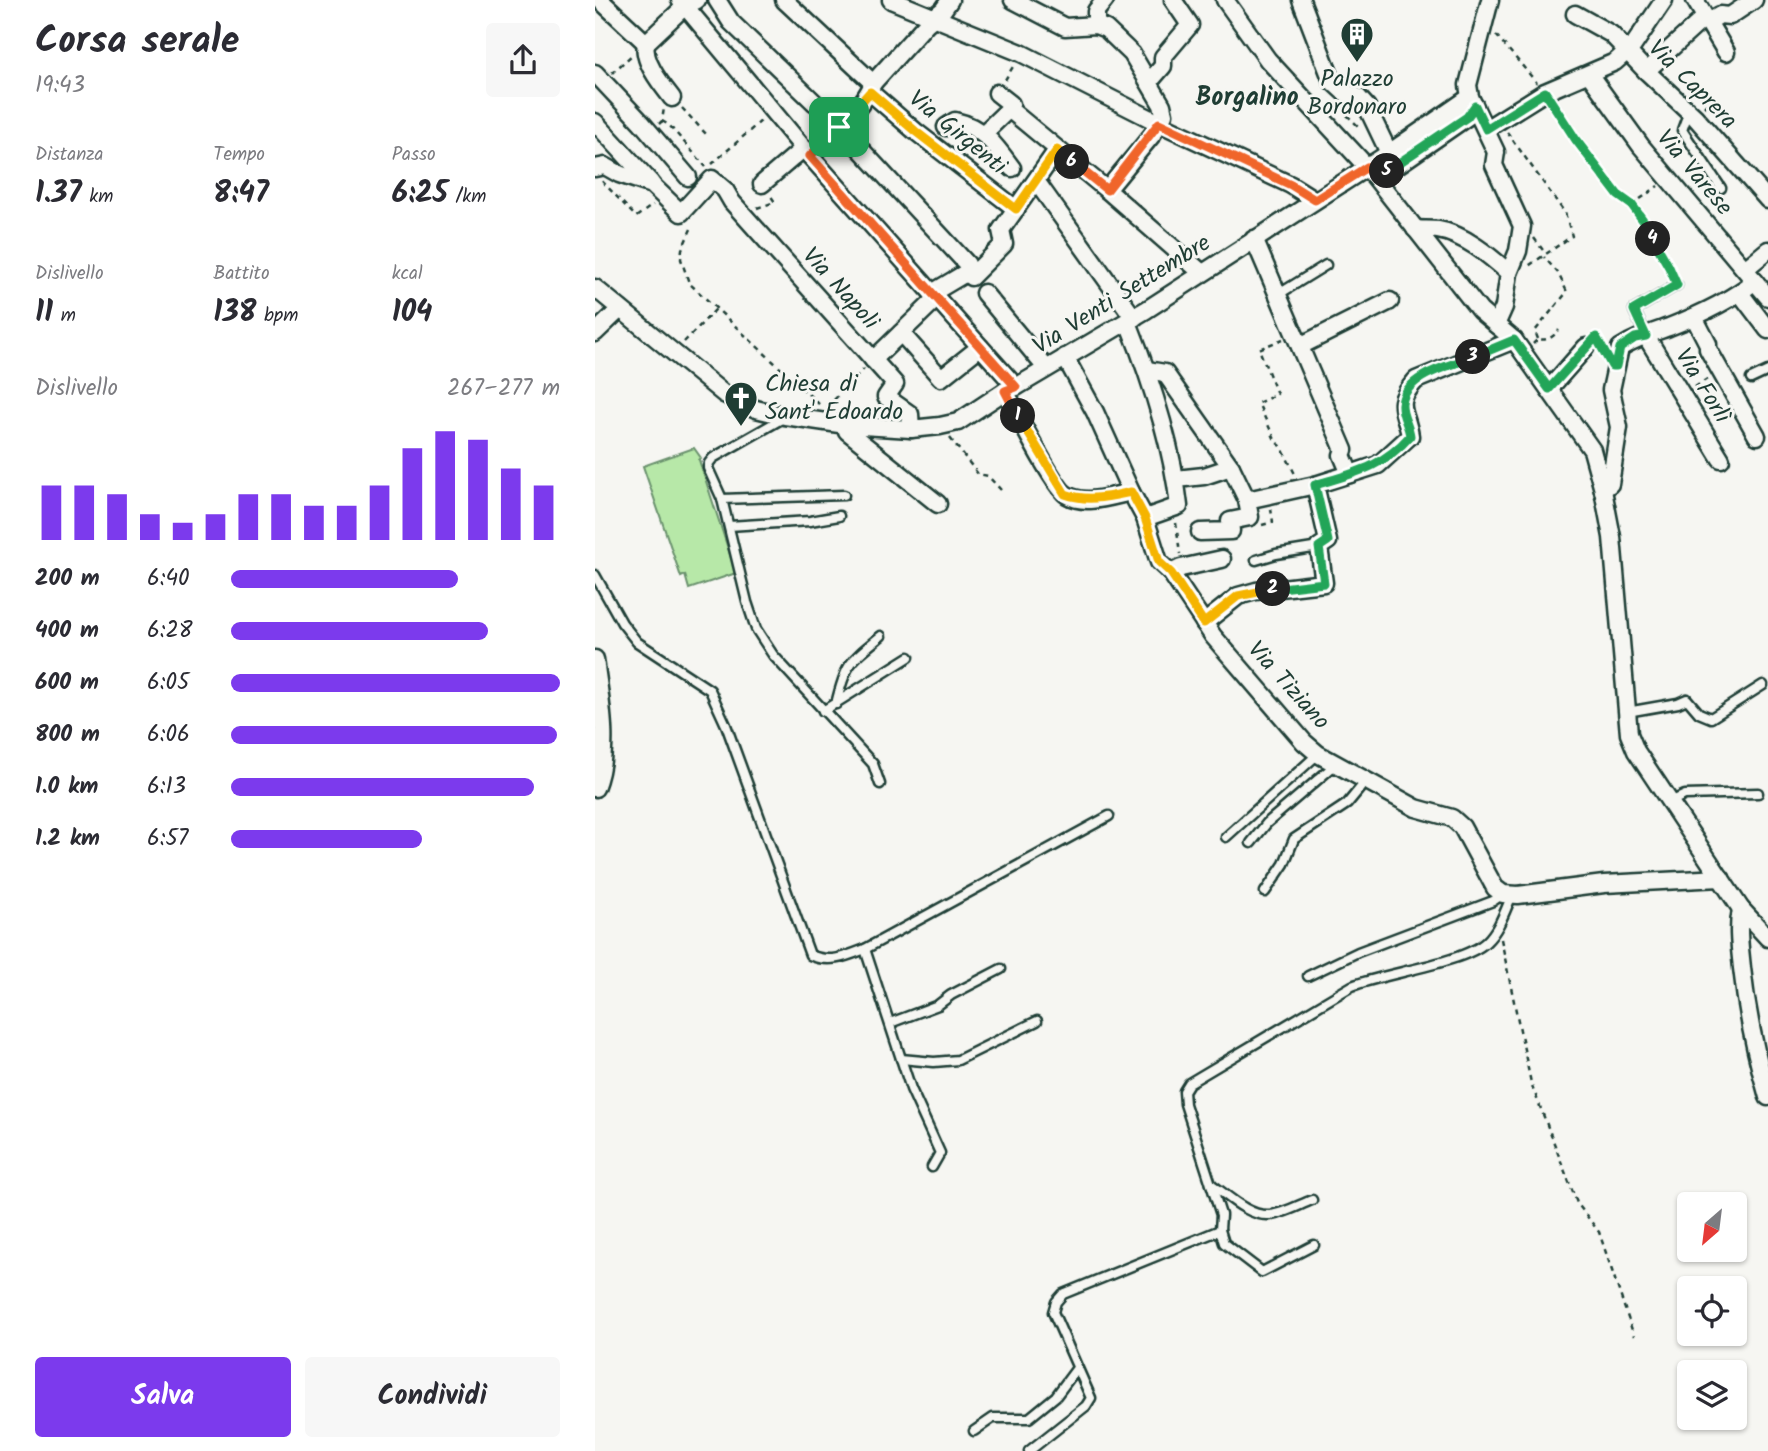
<!DOCTYPE html>
<html lang="it">
<meta charset="utf-8">
<style>
:root{--surface:#fff;--page:#f7f7f7;--text:#2b2b33;--muted:#7c7c81;--accent:#7c3aed}
body{margin:0;font-family:Kalam,sans-serif;background:var(--page);color:var(--text);height:100vh;display:flex;flex-direction:column;font-size:26px;white-space:nowrap}
*{box-sizing:border-box;margin:0}
p{font-size:23px;color:var(--muted)}
.icon{flex:none;width:38px;height:38px;fill:none;stroke:currentColor;stroke-width:2;stroke-linecap:round;stroke-linejoin:round}
.map{position:relative;flex:1;overflow:hidden}
.drawer{display:flex;flex-direction:column;background:var(--surface);width:595px}
.drawer>*{flex:none}
.needle{width:46px;rotate:208deg}
.fabs{position:absolute;left:1082px;top:1192px;display:grid;gap:14px}
.fabs a{display:grid;place-items:center;width:70px;height:70px;border-radius:7px;background:var(--surface);box-shadow:0 2px 5px #0004;font-size:35px}
.pin{position:absolute;display:grid;place-items:center;width:60px;height:60px;color:#fff;margin:-30px;border-radius:14px;box-shadow:0 4px 10px #0006}
.km{position:absolute;width:35px;height:35px;margin:-18px;border-radius:50%;background:#222;color:#fff;font-size:19px;line-height:35px;text-align:center}
.round{display:grid;place-items:center;flex:none;width:74px;height:74px;border-radius:7px;background:var(--page)}
.summary{display:flex;align-items:center;justify-content:space-between;height:119px;padding:0 35px}
h1{font-size:38px;font-weight:700;line-height:52px}
.stats{display:grid;grid-template-columns:repeat(3,1fr);gap:10px;height:119px;padding:7px 35px}
.stats div{display:grid;align-content:center}
.stats b{font-size:30px;font-weight:700}
.stats small{font-size:19px;font-weight:400}
.stats p{font-size:19px}
.chart{height:196px;padding:14px 35px}
.chart p{display:flex;justify-content:space-between}
.chart svg{width:100%;height:126px;margin-top:7px;stroke:var(--accent);stroke-width:6}
.primary-button{display:flex;gap:14px;margin-top:auto;padding:14px 35px}
.primary-button a{flex:1;height:80px;border-radius:7px;background:var(--accent);color:#fff;font-size:28px;font-weight:700;line-height:80px;text-align:center}
.primary-button a+a{background:var(--page);color:var(--text)}
ul{padding:0 35px;list-style:none;font-size:23px}
li{display:grid;grid-template-columns:112px 84px 1fr;align-items:center;height:52px}
li i{height:18px;border-radius:9px;background:var(--accent)}
main{display:flex;flex:1;min-height:0}
.map>svg:first-child{display:block}
.green{fill:#b7e8a8;stroke:#6b926e;stroke-width:2}
.lines{fill:none;stroke-linecap:round;stroke-linejoin:round}
.service-casing{stroke:#1f3d34;stroke-width:13}
.minor-casing{stroke:#1f3d34;stroke-width:21}
.path{stroke:#1f3d34;stroke-width:2.5;stroke-dasharray:5 5;stroke-linecap:butt}
.service{stroke:#f6f6f2;stroke-width:8}
.minor{stroke:#f6f6f2;stroke-width:16}
.split-1-casing{stroke:#fff;stroke-width:14}
.split-2-casing{stroke:#fff;stroke-width:14}
.split-3-casing{stroke:#fff;stroke-width:14}
.split-4-casing{stroke:#fff;stroke-width:14}
.split-5-casing{stroke:#fff;stroke-width:14}
.split-6-casing{stroke:#fff;stroke-width:14}
.split-7-casing{stroke:#fff;stroke-width:14}
.split-1{stroke:#f0652b;stroke-width:9}
.split-2{stroke:#f5b400;stroke-width:9}
.split-3{stroke:#22a559;stroke-width:9}
.split-4{stroke:#22a559;stroke-width:9}
.split-5{stroke:#22a559;stroke-width:9}
.split-6{stroke:#f0652b;stroke-width:9}
.split-7{stroke:#f5b400;stroke-width:9}
.labels{text-anchor:middle;dominant-baseline:central;stroke-width:6;stroke-linejoin:round;paint-order:stroke}
.poi-label{font-size:24px;fill:#1f3d34;stroke:#f6f6f2}
.street-label{font-size:24px;fill:#1f3d34;stroke:#f6f6f2}
.neighbourhood-label{font-size:26px;font-weight:bold;fill:#1f3d34;stroke:#f6f6f2}
</style>
<main>
<section class="drawer">
<div class="summary"><div><h1>Corsa serale</h1><p>19:43</p></div><a class="round"><svg class="icon" aria-label="share" viewBox="0 0 24 24"><path d="M12 15V3M7 8l5-5 5 5M5 13v7h14v-7"/></svg></a></div>
<div class="stats">
<div><p>Distanza</p><b>1.37<small> km</small></b></div>
<div><p>Tempo</p><b>8:47</b></div>
<div><p>Passo</p><b>6:25<small> /km</small></b></div>
</div>
<div class="stats">
<div><p>Dislivello</p><b>11<small> m</small></b></div>
<div><p>Battito</p><b>138<small> bpm</small></b></div>
<div><p>kcal</p><b>104</b></div>
</div>
<div class="chart"><p><span>Dislivello</span>267–277 m</p>
<svg viewBox="0 0 160 44" preserveAspectRatio="none"><path d="M5 44V25M15 44V25M25 44V28M35 44V35M45 44V38M55 44V35M65 44V28M75 44V28M85 44V32M95 44V32M105 44V25M115 44V12M125 44V6M135 44V9M145 44V19M155 44V25"/></svg>
</div>
<ul>
<li><b>200 m</b>6:40<i style="width:69%"></i></li>
<li><b>400 m</b>6:28<i style="width:78%"></i></li>
<li><b>600 m</b>6:05<i style="width:100%"></i></li>
<li><b>800 m</b>6:06<i style="width:99%"></i></li>
<li><b>1.0 km</b>6:13<i style="width:92%"></i></li>
<li><b>1.2 km</b>6:57<i style="width:58%"></i></li>
</ul>
<div class="primary-button"><a>Salva</a><a>Condividi</a></div>
</section>
<div class="map">
<svg width="1173" height="1451" viewBox="0 0 1173 1451">
<rect width="100%" height="100%" fill="#f6f6f2"/>
<filter id="ink" filterUnits="userSpaceOnUse"><feTurbulence type="fractalNoise" baseFrequency=".0143" numOctaves="2"/><feDisplacementMap in="SourceGraphic" scale="14" xChannelSelector="R" yChannelSelector="G"/><feConvolveMatrix kernelMatrix="1 2 1 2 8 2 1 2 1" color-interpolation-filters="sRGB"/></filter>
<g filter="url(#ink)">
<polygon class="green" points="99,448 106,458 104,460 141,573 94,589 90,575 86,577 48,466"/>
<g class="lines">
<defs>
<g id="service">
<polyline points="1094,111 1087,130 1126,188"/>
<polyline points="684,294 731,265"/>
<polyline points="1051,336 1039,310 1082,285"/>
<polyline points="1156,379 1173,371"/>
<polyline points="190,417 118,458 114,463 113,468 127,499 152,602 161,629 178,655 278,764 285,784"/>
<polyline points="127,499 249,495"/>
<polyline points="134,526 215,521 244,516"/>
<polyline points="661,560 681,554 724,547"/>
<path d="M0 575 27 623 42 642 115 690 131 725 215 955C235 964 252 956 270 949L514 816"/>
<path d="M241 704C251 663 254 662 286 636"/>
<polyline points="228,711 314,657"/>
<polyline points="1032,712 1083,703 1092,699 1104,713 1116,718 1168,685"/>
<polyline points="1075,802 1090,795 1163,793"/>
<polyline points="631,837 723,754"/>
<polyline points="656,843 672,823 741,764"/>
<polyline points="670,892 689,864 699,839 752,804 771,781"/>
<polyline points="270,949 316,1089 345,1153 337,1167"/>
<polyline points="713,976 763,952 898,901 908,894"/>
<polyline points="295,1023 343,1005 356,995 406,969"/>
<polyline points="306,1059 339,1062 363,1060 442,1021"/>
<path d="M616 1184C632 1195 654 1217 675 1215 688 1214 704 1205 717 1200"/>
<polyline points="625,1230 629,1243 667,1272 719,1245"/>
<polyline points="379,1431 398,1418 434,1418 461,1396 482,1368"/>
<path d="M434 1451 491 1406 496 1398 458 1312 461 1302 468 1294 625 1230 626 1215 590 1104 589 1091 594 1083 757 986C790 973 869 963 891 942 904 930 910 911 917 895"/>
</g>
<g id="minor">
<polyline points="5,0 51,43"/>
<polyline points="85,0 215,156 421,387"/>
<polyline points="122,0 136,22 220,103"/>
<polyline points="189,0 278,83"/>
<polyline points="296,0 426,53 564,123 696,185 720,200"/>
<polyline points="418,0 470,27 501,25 511,29 537,54 567,105 569,114 557,135 512,190"/>
<polyline points="630,0 673,60 772,167 885,311 919,340 997,450 1008,490 1017,537 1034,734 1041,751 1146,909 1173,938"/>
<polyline points="706,0 737,81 749,92 763,97 772,107 794,153"/>
<polyline points="895,0 873,85 875,97 901,152 899,165 927,226 923,251 914,273 909,307 901,325"/>
<polyline points="1100,0 1131,52"/>
<polyline points="980,14 1016,34 1051,71 1100,117 1173,200"/>
<polyline points="501,25 501,11 510,0"/>
<polyline points="51,43 90,6 102,0"/>
<path d="M51 43C47 61 66 84 77 98"/>
<polyline points="1051,71 1108,19 1115,21 1125,15 1135,16 1159,0"/>
<polyline points="0,73 46,122 93,177"/>
<polyline points="994,74 1046,146 1173,297"/>
<polyline points="555,81 568,66 568,57 595,25 578,0"/>
<polyline points="275,92 320,131 421,209"/>
<polyline points="402,93 416,104 414,109 512,190 607,273"/>
<polyline points="0,122 56,183"/>
<path d="M351 127 360 121C388 127 401 146 417 168"/>
<polyline points="891,129 950,92 1020,62 1038,46 1069,0"/>
<polyline points="389,133 414,109"/>
<polyline points="258,141 372,264 376,277 409,244 406,230 462,150"/>
<path d="M215 156C235 136 268 109 278 83L332 23 348 10 355 0"/>
<polyline points="0,168 10,166 24,174 57,185 86,213 117,179 130,190 137,202 300,384 291,397 315,414 316,429"/>
<polyline points="777,174 794,171 872,117 880,106"/>
<polyline points="441,181 539,318"/>
<polyline points="167,184 209,148"/>
<path d="M820 229C827 230 835 229 843 230 869 234 895 256 914 273"/>
<polyline points="659,239 749,450 747,455 755,474"/>
<polyline points="1150,269 1173,250"/>
<polyline points="0,288 129,394 161,409 190,416 251,425 316,429 345,426 363,422 410,391 421,387 551,310 794,153 875,97"/>
<polyline points="337,293 374,271"/>
<polyline points="389,293 451,368"/>
<polyline points="1145,293 1173,330"/>
<polyline points="1099,317 1113,344 1113,349 1162,436"/>
<path d="M533 322C556 380 577 443 584 506L550 518"/>
<polyline points="0,333 25,309"/>
<polyline points="306,333 346,378 385,347"/>
<polyline points="1051,336 1126,459"/>
<polyline points="705,346 795,301"/>
<polyline points="470,357 500,412 536,492 550,518 564,562 576,573 618,636 709,742 723,754 821,808 857,818 867,827 900,888 908,894 923,895 1009,884 1126,878"/>
<polyline points="278,360 342,298"/>
<path d="M552 370 570 373 636 467 652 500 720 485 783 465 815 436C811 409 798 406 821 380L919 340"/>
<polyline points="954,389 991,347"/>
<path d="M410 391C420 409 459 488 472 495 490 506 517 496 536 492"/>
<polyline points="251,425 252,431 343,504"/>
<polyline points="581,479 609,476 636,467"/>
<path d="M1008 490 1015 484 1024 427 1016 390 1025 348C1040 338 1057 333 1074 327 1105 315 1135 301 1160 281"/>
<polyline points="605,532 636,531 635,521 655,517 652,500"/>
<polyline points="576,573 586,568 627,559"/>
<polyline points="609,623 643,596 661,591 729,583 724,547 733,541 720,485"/>
<path d="M0 659C5 700 16 748 0 788"/>
<path d="M1146 909C1142 929 1145 948 1147 968 1152 1015 1160 1052 1173 1097"/>
</g>
</defs>
<use href="#service" class="service-casing"/>
<use href="#minor" class="minor-casing"/>
<g class="path">
<polyline points="901,35 942,83"/>
<polyline points="17,73 38,54"/>
<polyline points="410,80 419,65"/>
<polyline points="958,105 981,140 1023,196 1037,205 1055,230 1060,244 1075,267 1076,276"/>
<polyline points="748,106 751,114 765,128"/>
<polyline points="1109,107 1117,99 1131,113"/>
<polyline points="87,108 111,134"/>
<polyline points="67,121 74,125 111,167"/>
<polyline points="64,124 67,121 69,108"/>
<polyline points="912,132 970,213 977,236 932,267"/>
<polyline points="117,164 167,120"/>
<polyline points="7,181 41,217 58,205"/>
<polyline points="1037,205 1063,186"/>
<polyline points="162,208 180,202 175,195"/>
<polyline points="96,229 87,249 86,259 94,283 226,406"/>
<polyline points="939,238 950,253"/>
<polyline points="688,339 664,349 682,394 663,403 681,442 686,446 701,476"/>
<polyline points="943,339 940,331 972,292 963,273 949,257"/>
<polyline points="89,342 121,309"/>
<path d="M938 344 943 339C953 341 958 337 964 330"/>
<polyline points="1100,387 1115,377"/>
<polyline points="232,407 269,369"/>
<polyline points="355,438 383,474 393,476 406,490"/>
<polyline points="581,523 585,554"/>
<polyline points="667,525 678,522 676,509"/>
<polyline points="906,939 936,1083 982,1203 1004,1232 1039,1336"/>
</g>
<use href="#service" class="service"/>
<use href="#minor" class="minor"/>
</g>
</g>
<g class="lines" filter="url(#ink)">
<defs>
<polyline id="split-1" points="244,127 215,156 421,387 410,391 423,416"/>
<path id="split-2" d="M423 416 470 494C493 502 512 497 536 492L550 518 564 562 576 573 609 623 643 596 678 589"/>
<path id="split-3" d="M678 589 729 583 724 547 733 541 720 485C759 473 787 468 815 436 814 425 806 415 807 404 810 374 856 366 878 357"/>
<polyline id="split-4" points="878,357 919,340 954,389 1001,337 1017,366 1021,366 1025,348 1040,338 1051,336 1039,310 1082,285 1074,267 1058,239"/>
<polyline id="split-5" points="792,171 872,117 880,106 891,129 950,92 981,140 1023,195 1037,205 1055,230 1058,239"/>
<polyline id="split-6" points="477,162 512,190 564,123 696,185 720,200 772,167 777,174 792,171"/>
<polyline id="split-7" points="244,127 275,92 320,131 421,209 462,150 477,162"/>
</defs>
<use href="#split-1" class="split-1-casing"/>
<use href="#split-2" class="split-2-casing"/>
<use href="#split-3" class="split-3-casing"/>
<use href="#split-4" class="split-4-casing"/>
<use href="#split-5" class="split-5-casing"/>
<use href="#split-6" class="split-6-casing"/>
<use href="#split-7" class="split-7-casing"/>
<use href="#split-1" class="split-1"/>
<use href="#split-2" class="split-2"/>
<use href="#split-3" class="split-3"/>
<use href="#split-4" class="split-4"/>
<use href="#split-5" class="split-5"/>
<use href="#split-6" class="split-6"/>
<use href="#split-7" class="split-7"/>
</g>
<defs>
<symbol id="building-pin" viewBox="-11 -11 22 30"><path d="M0 17L-7.5 6A9.5 9.5 0 1 1 7.5 6Z" fill="#1f3d34" stroke="#f6f6f2"/><path d="M-4-6H4V6H1V3H-1V6H-4ZM-2.5-4.3h1.7v1.8h-1.7ZM.8-4.3h1.7v1.8H.8ZM-2.5-1h1.7V.8h-1.7ZM.8-1h1.7V.8H.8Z" fill="#fff"/></symbol>
<symbol id="church-pin" viewBox="-11 -11 22 30"><path d="M0 17L-7.5 6A9.5 9.5 0 1 1 7.5 6Z" fill="#1f3d34" stroke="#f6f6f2"/><path d="M-1.2-6h2.4v3.5h3.3v2.4h-3.3V6h-2.4V-.1h-3.3v-2.4h3.3Z" fill="#fff"/></symbol>
</defs>
<g fill-rule="evenodd">
<use href="#building-pin" x="743" y="15" width="38" height="52"/>
<use href="#church-pin" x="127" y="379" width="38" height="52"/>
</g>
<g class="labels">
<g class="poi-label">
<text x="762" y="79">Palazzo<tspan x="762" dy="28">Bordonaro</tspan></text>
<text x="170" y="384" text-anchor="start">Chiesa di<tspan x="170" dy="28">Sant' Edoardo</tspan></text>
</g>
<g class="street-label">
<text transform="translate(1097 85) rotate(45)">Via Caprera</text>
<text transform="translate(362 133) rotate(39)">Via Girgenti</text>
<text transform="translate(1099 173) rotate(50)">Via Varese</text>
<text transform="translate(245 289) rotate(48)">Via Napoli</text>
<text transform="translate(527 295) rotate(-32)">Via Venti Settembre</text>
<text transform="translate(1107 386) rotate(58)">Via Forlì</text>
<text transform="translate(693 686) rotate(48)">Via Tiziano</text>
</g>
<g class="neighbourhood-label">
<text x="652" y="98">Borgalino</text>
</g>
</g>
</svg>
<div class="fabs">
<a><svg class="needle" viewBox="-14 -14 28 28"><path d="M0-13l5 13h-10z" fill="#e53935"/><path d="M0 13l5-13h-10z" fill="#7c7c81"/></svg></a>
<a><svg class="icon" aria-label="locate" viewBox="0 0 24 24"><circle cx="12" cy="12" r="6"/><path d="M12 2v4M12 18v4M2 12h4M18 12h4"/></svg></a>
<a><svg class="icon" aria-label="layers" viewBox="0 0 24 24"><path d="M12 4l9 5-9 5-9-5zM3 14l9 5 9-5"/></svg></a>
</div>
<div class="pin" style="left:244px;top:127px;background:#1e9e55"><svg class="icon" aria-label="arrive" viewBox="0 0 24 24"><path d="M6 21V4h12l-3 4 3 4H6"/></svg></div>
<b class="km" style="left:423px;top:416px">1</b>
<b class="km" style="left:678px;top:589px">2</b>
<b class="km" style="left:878px;top:357px">3</b>
<b class="km" style="left:1058px;top:239px">4</b>
<b class="km" style="left:792px;top:171px">5</b>
<b class="km" style="left:477px;top:162px">6</b>
</div>
</main>
